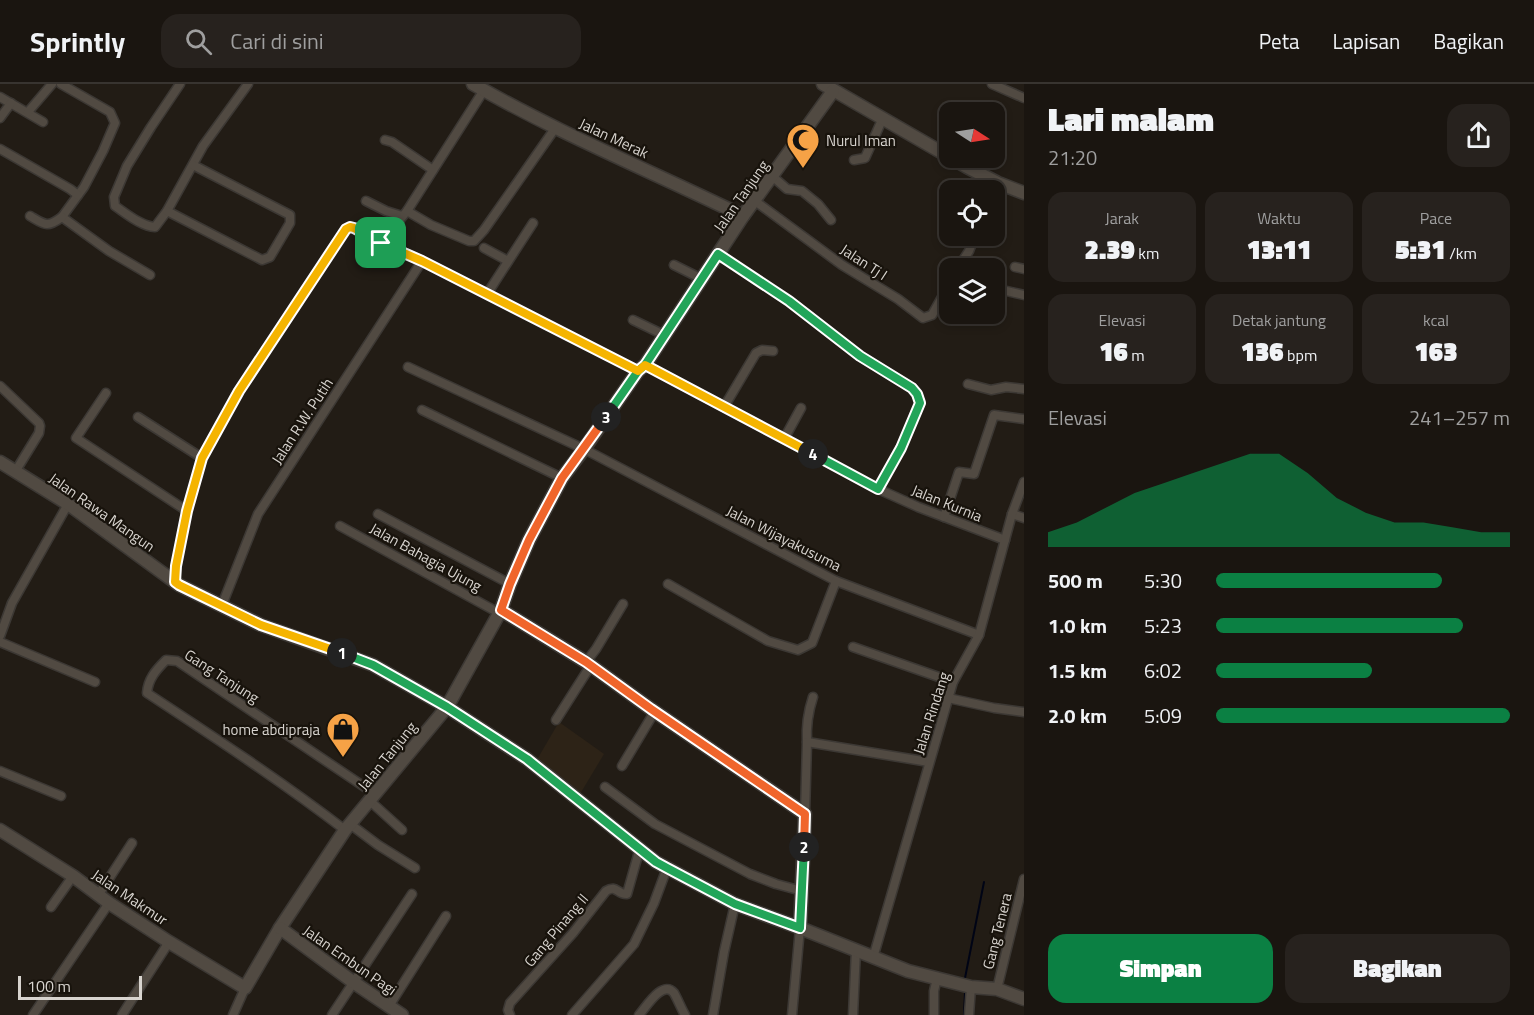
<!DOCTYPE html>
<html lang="id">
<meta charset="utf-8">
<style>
:root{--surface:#1a1510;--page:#27221e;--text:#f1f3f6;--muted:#9f9f9f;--line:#383430;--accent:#0b8043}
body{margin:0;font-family:"Titillium Web",sans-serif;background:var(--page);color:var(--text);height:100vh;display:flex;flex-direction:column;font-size:22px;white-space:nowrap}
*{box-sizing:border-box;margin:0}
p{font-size:20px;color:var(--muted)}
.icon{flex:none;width:33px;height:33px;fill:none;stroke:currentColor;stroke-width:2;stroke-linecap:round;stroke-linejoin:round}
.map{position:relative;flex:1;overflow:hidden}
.sheet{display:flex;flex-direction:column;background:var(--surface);width:510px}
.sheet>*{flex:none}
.needle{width:39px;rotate:102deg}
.fabs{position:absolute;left:939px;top:18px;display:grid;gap:12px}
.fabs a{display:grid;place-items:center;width:66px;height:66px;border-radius:12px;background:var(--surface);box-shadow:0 3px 9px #0003,0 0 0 2px var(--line);font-size:30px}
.scale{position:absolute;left:18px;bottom:15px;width:124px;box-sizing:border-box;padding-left:6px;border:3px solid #d8d4cf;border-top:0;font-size:16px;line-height:21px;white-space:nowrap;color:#d8d4cf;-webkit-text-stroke:4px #18130c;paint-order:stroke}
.pin{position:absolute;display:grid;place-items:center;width:51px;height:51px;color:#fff;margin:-26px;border-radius:12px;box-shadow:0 3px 9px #0006}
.km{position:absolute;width:30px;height:30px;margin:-15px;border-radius:50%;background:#222;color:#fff;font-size:16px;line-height:30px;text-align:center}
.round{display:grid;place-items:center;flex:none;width:63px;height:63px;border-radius:18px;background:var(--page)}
.overview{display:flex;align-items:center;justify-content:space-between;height:102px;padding:0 24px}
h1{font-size:33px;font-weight:800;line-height:45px}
.figures{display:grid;grid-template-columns:repeat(3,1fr);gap:9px;height:102px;padding:6px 24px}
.figures div{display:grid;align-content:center;border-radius:15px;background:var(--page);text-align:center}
.figures b{font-size:26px;font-weight:800}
.figures small{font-size:16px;font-weight:400}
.figures p{font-size:16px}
.chart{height:168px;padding:12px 24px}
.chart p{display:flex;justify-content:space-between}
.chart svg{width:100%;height:108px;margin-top:6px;fill:var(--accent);opacity:.7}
.button{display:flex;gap:12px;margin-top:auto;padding:12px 24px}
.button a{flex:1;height:69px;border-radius:18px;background:var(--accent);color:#fff;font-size:24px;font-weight:800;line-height:69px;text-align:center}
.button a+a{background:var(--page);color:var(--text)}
ul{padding:0 24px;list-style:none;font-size:20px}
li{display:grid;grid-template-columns:96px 72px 1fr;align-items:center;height:45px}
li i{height:15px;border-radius:8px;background:var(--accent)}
header{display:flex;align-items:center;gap:36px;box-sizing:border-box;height:84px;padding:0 30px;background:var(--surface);border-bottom:2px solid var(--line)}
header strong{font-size:28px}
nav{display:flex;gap:33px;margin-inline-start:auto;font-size:21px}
.search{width:420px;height:54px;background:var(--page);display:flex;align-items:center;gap:15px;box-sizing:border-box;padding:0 21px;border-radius:18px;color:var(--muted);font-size:22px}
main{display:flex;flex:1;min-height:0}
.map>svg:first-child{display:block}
.built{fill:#2d2317}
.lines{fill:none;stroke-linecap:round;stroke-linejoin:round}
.stream{stroke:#000415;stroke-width:2}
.street-casing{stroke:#3c3834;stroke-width:11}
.secondary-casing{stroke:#3c3834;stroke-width:15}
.street{stroke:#514a42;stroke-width:8}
.secondary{stroke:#514a42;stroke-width:12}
.split-1-casing{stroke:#fff;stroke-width:12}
.split-2-casing{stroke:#fff;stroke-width:12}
.split-3-casing{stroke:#fff;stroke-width:12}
.split-4-casing{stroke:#fff;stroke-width:12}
.split-5-casing{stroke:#fff;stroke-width:12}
.split-1{stroke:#f5b400;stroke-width:8}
.split-2{stroke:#22a559;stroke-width:8}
.split-3{stroke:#f0652b;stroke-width:8}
.split-4{stroke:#22a559;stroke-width:8}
.split-5{stroke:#f5b400;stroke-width:8}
.labels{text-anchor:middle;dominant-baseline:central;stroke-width:4.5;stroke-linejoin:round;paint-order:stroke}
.street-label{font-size:15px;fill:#d8d4cf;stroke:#18130c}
.poi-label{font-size:15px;fill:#d8d4cf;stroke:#18130c;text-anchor:start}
</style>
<header>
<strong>Sprintly</strong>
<div class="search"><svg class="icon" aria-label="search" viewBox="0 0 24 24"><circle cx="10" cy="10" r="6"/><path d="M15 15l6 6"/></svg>Cari di sini</div>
<nav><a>Peta</a><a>Lapisan</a><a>Bagikan</a></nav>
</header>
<main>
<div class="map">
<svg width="1024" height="931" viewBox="0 0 1024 931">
<rect width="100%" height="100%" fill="#221c15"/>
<polygon class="built" points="559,638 604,670 580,710 535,679"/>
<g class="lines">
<g class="stream">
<polyline points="965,894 984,798"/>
<polyline points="964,931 965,909"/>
</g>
<defs>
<g id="street">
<polyline points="61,0 110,28 115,39 103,67 84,103 62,133 109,167 150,191"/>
<path d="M180 0 151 43 127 82 114 113 115 122C127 130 141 142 155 143L167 127 203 62 248 0"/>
<polyline points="992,0 1024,14"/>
<polyline points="0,13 43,38"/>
<polyline points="28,28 52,0"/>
<polyline points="0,34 11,19"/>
<polyline points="385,56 392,58 433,86"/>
<polyline points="0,65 70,105 78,111"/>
<polyline points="854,76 865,74 882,36"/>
<polyline points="772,92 787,105 802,107 818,120 831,136"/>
<polyline points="366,117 386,127 402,132"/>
<polyline points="755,117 842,181 898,215 923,234 932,231 950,199"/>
<polyline points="167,127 262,176 270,173 290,139 290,131 193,81"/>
<polyline points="407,127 431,141 469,157 474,157 484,146 556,43"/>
<path d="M30 132C45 141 47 144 62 133"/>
<polyline points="381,159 407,127 484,6"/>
<polyline points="484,164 508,177"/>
<polyline points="718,170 788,217 860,272 912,304 917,310 920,319 901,364 878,405"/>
<polyline points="674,181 702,195"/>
<polyline points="1015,183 1024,185"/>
<polyline points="958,184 969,167 975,152"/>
<polyline points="998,205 1024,211"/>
<polyline points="487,210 533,139"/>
<polyline points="633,236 664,251"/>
<polyline points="645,281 878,405 918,423 1005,456"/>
<polyline points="408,283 584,365 836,497 979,551"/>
<polyline points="968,300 991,306 1006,303 1024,305"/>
<polyline points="0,302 39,339 40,342 39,349 15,388"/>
<polyline points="106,309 76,354 187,427"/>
<polyline points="724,323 756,269 762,266 773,267"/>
<polyline points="422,326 562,394"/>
<polyline points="138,333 202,374"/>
<polyline points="784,355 801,324"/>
<polyline points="378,430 510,500"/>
<polyline points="1012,430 1024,434"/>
<polyline points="944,433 959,388 974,390 994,331 1024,335"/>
<polyline points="340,442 499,529"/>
<polyline points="175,498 176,482 187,427 202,374 239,307 346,145 350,143 422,177 638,287"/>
<polyline points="668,500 768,557 798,566 812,559 836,497"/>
<polyline points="222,521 258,430 422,177"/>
<polyline points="0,552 12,519 68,420"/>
<polyline points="0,558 95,598"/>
<polyline points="853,563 953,598"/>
<polyline points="586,578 596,565 623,520"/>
<polyline points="948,614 994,624 1024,628"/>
<polyline points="556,636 591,581"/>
<path d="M807 658C806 641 808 628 813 613"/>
<polyline points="622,682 655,627"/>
<polyline points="0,687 61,712"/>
<polyline points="605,703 655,740 750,790 776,800 802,807"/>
<polyline points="370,717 402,746"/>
<polyline points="805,730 807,658 929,678"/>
<polyline points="350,740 378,761 415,784"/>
<path d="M345 746C281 697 214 653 147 609 148 595 156 586 166 576L177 577 375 710"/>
<polyline points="99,810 132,759"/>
<polyline points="51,823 73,792"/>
<polyline points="873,874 953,598 979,551 1012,430 1024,398"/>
<polyline points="997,905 1024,795"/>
<polyline points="389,922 446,832"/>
<polyline points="33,931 109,819"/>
<polyline points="122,931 169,858"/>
<polyline points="233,931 245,904"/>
<polyline points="332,931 412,810"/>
<path d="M510 931 508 926 510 919 573 849 606 807C617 800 617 811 627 810L640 764"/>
<polyline points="572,931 634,860 654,819 667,784"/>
<path d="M639 931C646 923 663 895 674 909 678 916 681 924 685 931"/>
<polyline points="713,931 724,868 735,820"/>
<polyline points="792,931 800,844"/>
<polyline points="853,931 856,866"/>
<polyline points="934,931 934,907 937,894"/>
<polyline points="969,931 971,903"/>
</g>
<g id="secondary">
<path d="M473 0C560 50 653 88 743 132"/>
<polyline points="823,0 967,83 998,99 1024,109"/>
<polyline points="0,378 68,420 179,501 261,541 373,581 447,623 527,675 656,778 735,820 800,844 908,887 971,903 997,905 1024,915"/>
<polyline points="501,526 586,578 651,625 805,730 800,844"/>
<polyline points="0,746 73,792 109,819 169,858 245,904 280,844 345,746 447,623 501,526 510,500 529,456 562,394 584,365 638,287 645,281 743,132 833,7"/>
<polyline points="280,844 353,898 402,931"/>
</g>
</defs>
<use href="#street" class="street-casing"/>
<use href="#secondary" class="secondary-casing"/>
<use href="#street" class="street"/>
<use href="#secondary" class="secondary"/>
</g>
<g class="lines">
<defs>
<polyline id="split-1" points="342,569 261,541 179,501 175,498 176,482 187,427 202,374 239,307 346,145 350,143 354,144 381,159"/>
<polyline id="split-2" points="342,569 373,581 447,623 527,675 656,778 667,784 735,820 800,844 804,763"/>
<polyline id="split-3" points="606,333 562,394 529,456 510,500 501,526 586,578 651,625 805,730 804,763"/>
<polyline id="split-4" points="606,333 638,287 645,281 718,170 789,217 860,272 912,304 917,310 920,319 901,364 878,405 813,370"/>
<polyline id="split-5" points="381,159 422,177 638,287 645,281 813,370"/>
</defs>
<use href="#split-1" class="split-1-casing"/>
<use href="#split-2" class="split-2-casing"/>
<use href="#split-3" class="split-3-casing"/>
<use href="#split-4" class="split-4-casing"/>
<use href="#split-5" class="split-5-casing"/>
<use href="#split-1" class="split-1"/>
<use href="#split-2" class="split-2"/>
<use href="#split-3" class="split-3"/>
<use href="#split-4" class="split-4"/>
<use href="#split-5" class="split-5"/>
</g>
<defs>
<symbol id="mosque-pin" viewBox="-11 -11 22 30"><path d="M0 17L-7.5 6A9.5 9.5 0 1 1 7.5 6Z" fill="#f6a246" stroke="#18130c"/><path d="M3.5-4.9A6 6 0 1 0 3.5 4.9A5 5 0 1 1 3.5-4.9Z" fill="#111"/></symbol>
<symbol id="shop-pin" viewBox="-11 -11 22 30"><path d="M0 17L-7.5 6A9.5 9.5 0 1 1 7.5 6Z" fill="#f6a246" stroke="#18130c"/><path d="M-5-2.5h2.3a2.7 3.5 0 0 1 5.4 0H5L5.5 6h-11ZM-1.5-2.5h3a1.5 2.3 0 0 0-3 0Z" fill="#111"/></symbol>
</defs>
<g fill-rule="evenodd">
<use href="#mosque-pin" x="784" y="37" width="38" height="52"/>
<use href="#shop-pin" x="324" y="626" width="38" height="52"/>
</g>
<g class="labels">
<g class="street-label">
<text transform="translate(614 54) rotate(25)">Jalan Merak</text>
<text transform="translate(741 112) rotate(-55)">Jalan Tanjung</text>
<text transform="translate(864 178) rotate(33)">Jalan Tj I</text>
<text transform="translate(302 337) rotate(-57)">Jalan R.W. Putih</text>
<text transform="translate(947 419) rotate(22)">Jalan Kurnia</text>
<text transform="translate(102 428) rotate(35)">Jalan Rawa Mangun</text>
<text transform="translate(784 454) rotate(27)">Jalan Wijayakusuma</text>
<text transform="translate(426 473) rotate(29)">Jalan Bahagia Ujung</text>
<text transform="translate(222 592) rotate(33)">Gang Tanjung</text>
<text transform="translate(931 629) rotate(-72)">Jalan Rindang</text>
<text transform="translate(387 672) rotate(-51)">Jalan Tanjung</text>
<text transform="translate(130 813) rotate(34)">Jalan Makmur</text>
<text transform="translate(556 846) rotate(-50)">Gang Pinang II</text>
<text transform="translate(997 847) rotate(-76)">Gang Tenera</text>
<text transform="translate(350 876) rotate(35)">Jalan Embun Pagi</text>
</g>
<g class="poi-label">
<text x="826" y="56">Nurul Iman</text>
<text x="320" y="645" text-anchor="end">home abdipraja</text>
</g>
</g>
</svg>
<div class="fabs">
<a><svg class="needle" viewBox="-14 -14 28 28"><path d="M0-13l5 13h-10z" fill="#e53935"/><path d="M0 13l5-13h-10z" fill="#9f9f9f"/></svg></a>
<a><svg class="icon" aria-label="locate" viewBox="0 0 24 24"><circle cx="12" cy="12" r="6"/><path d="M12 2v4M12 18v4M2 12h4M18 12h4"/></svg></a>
<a><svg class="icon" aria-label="layers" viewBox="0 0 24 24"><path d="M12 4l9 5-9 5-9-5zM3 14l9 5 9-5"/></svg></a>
</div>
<div class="scale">100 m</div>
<div class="pin" style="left:381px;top:159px;background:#1e9e55"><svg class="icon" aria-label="arrive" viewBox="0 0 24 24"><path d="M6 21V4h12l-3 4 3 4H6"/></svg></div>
<b class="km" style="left:342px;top:569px">1</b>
<b class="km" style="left:804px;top:763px">2</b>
<b class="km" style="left:606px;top:333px">3</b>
<b class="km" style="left:813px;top:370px">4</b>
</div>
<section class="sheet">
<div class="overview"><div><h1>Lari malam</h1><p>21:20</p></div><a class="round"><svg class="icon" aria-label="share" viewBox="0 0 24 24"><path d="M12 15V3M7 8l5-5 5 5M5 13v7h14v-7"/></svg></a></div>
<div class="figures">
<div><p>Jarak</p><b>2.39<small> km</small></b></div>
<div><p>Waktu</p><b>13:11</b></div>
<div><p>Pace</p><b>5:31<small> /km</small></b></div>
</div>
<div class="figures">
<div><p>Elevasi</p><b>16<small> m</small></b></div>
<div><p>Detak jantung</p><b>136<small> bpm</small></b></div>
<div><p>kcal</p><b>163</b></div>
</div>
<div class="chart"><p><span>Elevasi</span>241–257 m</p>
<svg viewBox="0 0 160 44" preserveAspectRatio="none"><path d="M0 44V38L10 34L20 28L30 22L40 18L50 14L60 10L70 6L80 6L90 14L100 24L110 30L120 34L130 34L140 36L150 38L160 38V44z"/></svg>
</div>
<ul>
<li><b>500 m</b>5:30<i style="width:77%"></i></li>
<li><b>1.0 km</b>5:23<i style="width:84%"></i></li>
<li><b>1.5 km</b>6:02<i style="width:53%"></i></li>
<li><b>2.0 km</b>5:09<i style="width:100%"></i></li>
</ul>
<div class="button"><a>Simpan</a><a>Bagikan</a></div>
</section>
</main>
